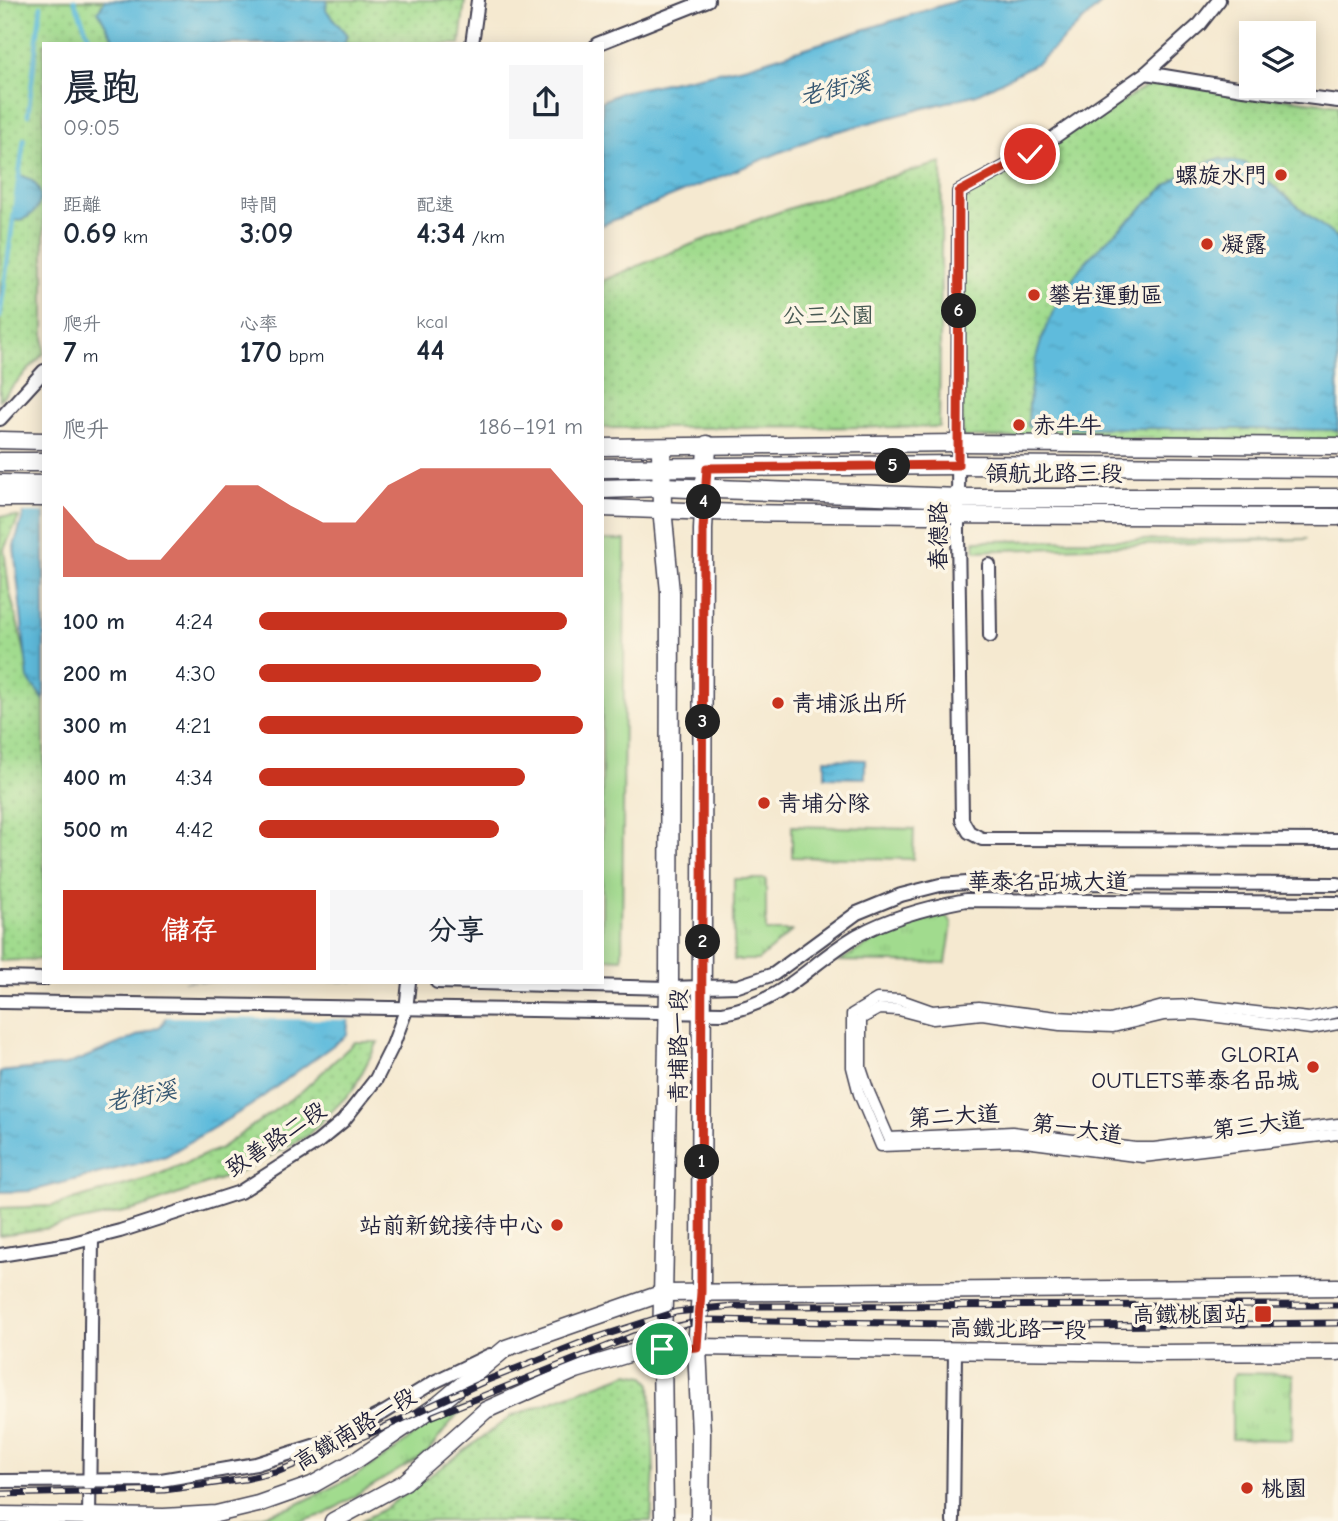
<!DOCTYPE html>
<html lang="zh-TW">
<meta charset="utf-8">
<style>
:root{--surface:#fff;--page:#f6f6f7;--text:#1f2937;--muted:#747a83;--accent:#c8321e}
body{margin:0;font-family:"Comic Neue","LXGW WenKai TC",sans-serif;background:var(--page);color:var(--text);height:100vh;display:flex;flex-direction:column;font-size:26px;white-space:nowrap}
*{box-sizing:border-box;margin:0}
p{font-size:23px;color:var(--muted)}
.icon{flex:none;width:38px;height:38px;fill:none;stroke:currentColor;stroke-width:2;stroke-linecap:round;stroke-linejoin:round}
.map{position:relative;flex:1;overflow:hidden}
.side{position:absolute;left:42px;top:42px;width:562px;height:942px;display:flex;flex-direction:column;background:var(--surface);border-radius:0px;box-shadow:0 4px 18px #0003}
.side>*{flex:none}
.buttons{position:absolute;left:1239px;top:21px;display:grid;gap:14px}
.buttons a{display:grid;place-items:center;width:77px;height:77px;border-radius:0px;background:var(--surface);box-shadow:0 4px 18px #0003;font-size:35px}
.pin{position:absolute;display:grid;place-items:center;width:60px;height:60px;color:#fff;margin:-30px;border:4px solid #fff;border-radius:50%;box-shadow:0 2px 7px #0007}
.km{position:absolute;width:35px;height:35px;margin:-18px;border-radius:50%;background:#222;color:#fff;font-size:19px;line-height:35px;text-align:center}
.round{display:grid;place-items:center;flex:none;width:74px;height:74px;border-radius:0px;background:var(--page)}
.head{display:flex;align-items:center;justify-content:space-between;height:119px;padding:0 21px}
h1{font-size:38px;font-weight:600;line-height:52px}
.stats{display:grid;grid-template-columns:repeat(3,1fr);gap:10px;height:119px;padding:7px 21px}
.stats div{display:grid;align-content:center}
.stats b{font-size:30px;font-weight:600}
.stats small{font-size:19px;font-weight:400}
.stats p{font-size:19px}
.chart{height:196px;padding:14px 21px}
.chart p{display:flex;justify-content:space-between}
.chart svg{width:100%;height:126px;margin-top:7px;fill:var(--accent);opacity:.7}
.primary-button{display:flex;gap:14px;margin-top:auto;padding:14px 21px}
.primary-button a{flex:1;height:80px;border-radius:0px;background:var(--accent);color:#fff;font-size:28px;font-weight:600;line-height:80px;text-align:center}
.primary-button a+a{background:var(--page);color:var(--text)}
ul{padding:0 21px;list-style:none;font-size:23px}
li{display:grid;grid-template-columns:112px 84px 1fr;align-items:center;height:52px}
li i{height:18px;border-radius:9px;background:var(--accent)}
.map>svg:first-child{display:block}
.grass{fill:url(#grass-tufts);stroke:#627e64;stroke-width:2}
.park{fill:url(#park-dots);stroke:#627e64;stroke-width:2}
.garden{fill:#a1db8e;stroke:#627e64;stroke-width:2}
.water{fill:url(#water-ripples);stroke:#406e8c;stroke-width:2}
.pier{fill:#f5e9d0}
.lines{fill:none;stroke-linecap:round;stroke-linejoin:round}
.stream{stroke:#5ebbdc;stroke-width:4.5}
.pedestrian-casing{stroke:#424051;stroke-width:13}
.minor-casing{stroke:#424051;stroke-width:16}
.tertiary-casing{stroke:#424051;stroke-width:19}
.secondary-casing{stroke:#424051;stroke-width:21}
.pedestrian{stroke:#fff;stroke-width:10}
.minor{stroke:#fff;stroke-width:12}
.tertiary{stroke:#fff;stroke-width:16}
.secondary{stroke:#fff;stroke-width:18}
.rail-casing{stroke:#22223b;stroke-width:7}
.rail{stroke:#fcf5e5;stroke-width:4.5;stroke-dasharray:13;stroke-linecap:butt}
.route-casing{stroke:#fff;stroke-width:14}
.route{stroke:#c8321e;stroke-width:9}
.poi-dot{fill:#c8321e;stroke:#fcf5e5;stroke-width:2.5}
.labels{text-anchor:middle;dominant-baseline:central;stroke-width:7;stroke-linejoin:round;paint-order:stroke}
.poi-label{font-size:23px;fill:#22223b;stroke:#fcf5e5;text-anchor:start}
.park-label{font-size:23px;fill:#485a54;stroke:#fcf5e5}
.street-label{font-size:23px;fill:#22223b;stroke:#fcf5e5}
.water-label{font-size:24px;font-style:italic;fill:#375873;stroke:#fcf5e5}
</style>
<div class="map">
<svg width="1338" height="1521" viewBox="0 0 1338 1521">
<defs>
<pattern id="grass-tufts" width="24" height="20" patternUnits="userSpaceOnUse" patternTransform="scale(1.75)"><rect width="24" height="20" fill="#a1db8e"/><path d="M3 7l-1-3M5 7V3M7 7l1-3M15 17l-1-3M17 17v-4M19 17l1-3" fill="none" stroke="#8abc7b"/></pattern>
<pattern id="park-dots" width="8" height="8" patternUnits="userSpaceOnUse" patternTransform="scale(1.75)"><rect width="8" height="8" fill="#a1db8e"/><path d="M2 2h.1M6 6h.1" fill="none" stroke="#8abc7b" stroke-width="1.8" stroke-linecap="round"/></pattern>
<pattern id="water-ripples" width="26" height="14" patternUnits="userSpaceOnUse" patternTransform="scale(1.75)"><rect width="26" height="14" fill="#5ebbdc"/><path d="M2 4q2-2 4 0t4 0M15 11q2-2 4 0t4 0" fill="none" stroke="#51a0be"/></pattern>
</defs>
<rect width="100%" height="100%" fill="#fcf5e5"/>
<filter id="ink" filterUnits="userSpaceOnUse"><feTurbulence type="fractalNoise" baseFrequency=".0143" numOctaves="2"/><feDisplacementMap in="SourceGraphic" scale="14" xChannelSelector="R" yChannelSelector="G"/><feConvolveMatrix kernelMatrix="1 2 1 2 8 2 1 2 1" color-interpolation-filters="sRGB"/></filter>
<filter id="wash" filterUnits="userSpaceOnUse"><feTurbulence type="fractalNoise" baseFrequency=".00686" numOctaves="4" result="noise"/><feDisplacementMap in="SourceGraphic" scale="28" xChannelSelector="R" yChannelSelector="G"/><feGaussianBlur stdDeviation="1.57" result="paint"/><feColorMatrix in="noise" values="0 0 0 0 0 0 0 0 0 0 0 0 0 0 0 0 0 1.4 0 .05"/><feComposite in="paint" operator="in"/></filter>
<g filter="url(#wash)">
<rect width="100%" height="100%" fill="#f5e9d0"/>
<g class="grass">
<polygon points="1307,539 975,551 974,541"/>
<polygon points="734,879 766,879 766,931 792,931 758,960 734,960"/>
<polygon points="936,916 948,917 952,924 946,963 839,961 890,932"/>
<polygon points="1236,1373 1291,1374 1293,1376 1292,1440 1232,1439 1232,1379"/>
<polygon points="462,1408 427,1453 325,1514 303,1521 242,1521 292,1507 355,1476 394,1451 433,1419"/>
</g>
<g class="park">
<polygon points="0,0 465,0 460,44 44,44 44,353 0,400"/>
<polygon points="1154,82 1338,105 1338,441 962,437 962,193 1047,147"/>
<path d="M942 163 939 427 602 428V281C710 235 828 191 942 163Z"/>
<polygon points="0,516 19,517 4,549 9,589 31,677 44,696 44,959 0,961"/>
<polygon points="355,1042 378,1042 353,1090 307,1136 245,1170 138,1209 43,1229 0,1235 0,1208 52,1206 150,1178 221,1148 302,1091"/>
<polygon points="629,1373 644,1376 651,1384 654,1472 651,1521 360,1521 381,1511 512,1416"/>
</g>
<g class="garden">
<polygon points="602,540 625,540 622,959 602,958"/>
<polygon points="792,826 914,829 913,859 792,857"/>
</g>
<g class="water">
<polygon points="105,0 327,0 326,10 347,35 344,44 116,44 98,11"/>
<polygon points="959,0 1105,0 1039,62 977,94 820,136 602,225 602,101 622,92 748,66"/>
<path d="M1218 159 1245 163 1338 239V430L1028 427C1029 365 1043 317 1081 267 1097 247 1120 229 1139 211 1163 188 1184 167 1218 159Z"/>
<path d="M19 175C51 182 45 219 13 221Z"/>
<polygon points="44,447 44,700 28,679 14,546"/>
<polygon points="825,759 865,760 865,778 825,777"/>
<polygon points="185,982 352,982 347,1035 250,1106 166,1156 31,1191 0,1192 0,1072 67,1065 161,1026"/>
</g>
<g class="pier">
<polygon points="44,444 44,513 20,513 40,446"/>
<polygon points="181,982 355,982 351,1020 162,1017"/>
</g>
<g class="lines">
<g class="stream">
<polyline points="74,0 92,44"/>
<polyline points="28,115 41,6"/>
<polyline points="0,317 24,139"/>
</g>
</g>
</g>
<g filter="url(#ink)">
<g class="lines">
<defs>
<g id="pedestrian">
<polyline points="1338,1012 1309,1018 1195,1005 1163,1006 1110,1020 1057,1017 979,1007 932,1011 901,1000 877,999 852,1014 852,1067 859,1094 881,1146 1017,1141 1143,1157 1338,1134"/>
<polyline points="1338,1024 1311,1029 1195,1014 1164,1015 1113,1027 1060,1025 982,1014 933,1019 899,1010 879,1009 861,1019 861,1068 869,1092 889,1138 1012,1132 1135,1148 1154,1148 1338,1124"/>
</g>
<g id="minor">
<polyline points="1219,0 1200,24 1146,73 1030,154 959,192 958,531 962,820 969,832 982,839 1338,840"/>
<polyline points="472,44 478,0"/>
<polyline points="597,44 708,0"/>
<polyline points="1146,73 1243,89 1338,101"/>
<polyline points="0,419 44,371"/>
<polyline points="989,565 990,636"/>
<polyline points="0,978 44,979"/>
<polyline points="437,982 669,988 738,986 774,974 857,913 901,895 940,885 967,883 1338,884"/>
<path d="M0 1002 723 1013C785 1002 808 964 858 935 891 917 929 907 966 900L1338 903"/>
<polyline points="0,1255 69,1244 120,1231 240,1192 318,1142 343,1121 376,1079 393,1045 406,1010 409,982"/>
<polyline points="0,1481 161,1480 256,1464 326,1442 385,1412 434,1382 490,1355"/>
<polyline points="89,1521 92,1238"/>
<polyline points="953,1521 955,1351"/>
</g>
<g id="tertiary">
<polyline points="0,440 44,441"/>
<polyline points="602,447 959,443 1338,446"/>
<polyline points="0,498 44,498"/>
<polyline points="602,508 741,513 926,515 1338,517"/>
<polyline points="0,1515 164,1517 216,1514 258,1504 312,1485 358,1459 439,1404 506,1348 663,1293 1338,1287"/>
<polyline points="333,1521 405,1482 486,1410 576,1370 632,1353 697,1347 1153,1353 1338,1352"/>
</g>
<g id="secondary">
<polyline points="661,448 662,508 670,592 669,988 662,1349 664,1521"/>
<polyline points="0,462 44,462"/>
<polyline points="602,468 958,465 1338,468"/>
<polyline points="0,484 44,485"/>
<polyline points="602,489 662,487 959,498 1338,498"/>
<polyline points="700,1521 701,1434 697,1347 701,1292 703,530 707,445"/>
</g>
</defs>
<use href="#pedestrian" class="pedestrian-casing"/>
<use href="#minor" class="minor-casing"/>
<use href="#tertiary" class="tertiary-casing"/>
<use href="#secondary" class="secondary-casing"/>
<use href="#pedestrian" class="pedestrian"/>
<use href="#minor" class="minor"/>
<use href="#tertiary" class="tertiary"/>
<use href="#secondary" class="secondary"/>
<defs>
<g id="rail">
<polyline points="433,1416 633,1336 706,1320 1077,1326 1338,1323"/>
<polyline points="0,1494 164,1490 245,1479 279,1471 376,1431 485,1381 583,1342 676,1312 732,1306 1338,1305"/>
</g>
</defs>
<use href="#rail" class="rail-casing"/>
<use href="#rail" class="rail"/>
</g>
</g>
<g class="lines" filter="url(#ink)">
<defs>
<polyline id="route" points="662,1349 697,1347 701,1292 703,530 707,468 958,465 959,192 1030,154"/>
</defs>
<use href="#route" class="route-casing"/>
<use href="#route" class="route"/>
</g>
<g class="poi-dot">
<circle cx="1281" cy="175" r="7"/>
<circle cx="1207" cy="244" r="7"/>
<circle cx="1034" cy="295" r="7"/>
<circle cx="1019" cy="425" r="7"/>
<circle cx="778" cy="703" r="7"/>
<circle cx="764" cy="803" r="7"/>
<circle cx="1313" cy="1067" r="7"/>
<circle cx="557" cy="1225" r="7"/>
<rect x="1254" y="1305" width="18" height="18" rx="3.5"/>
<circle cx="1247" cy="1488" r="7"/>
</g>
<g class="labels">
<g class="poi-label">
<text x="1267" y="175" text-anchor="end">螺旋水門</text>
<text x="1221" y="244">凝露</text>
<text x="1048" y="295">攀岩運動區</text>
<text x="1033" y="425">赤牛牛</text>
<text x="792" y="703">青埔派出所</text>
<text x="778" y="803">青埔分隊</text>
<text x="1299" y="1054" text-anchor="end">GLORIA<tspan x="1299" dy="26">OUTLETS華泰名品城</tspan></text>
<text x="543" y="1225" text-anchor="end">站前新銳接待中心</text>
<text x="1247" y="1314" text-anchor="end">高鐵桃園站</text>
<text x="1261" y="1488">桃園</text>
</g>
<g class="park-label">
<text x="828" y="315">公三公園</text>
</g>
<g class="street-label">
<text x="1054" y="473">領航北路三段</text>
<text transform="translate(938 536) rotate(-90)">春德路</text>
<text x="1048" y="881">華泰名品城大道</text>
<text transform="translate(678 1046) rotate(-90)">青埔路一段</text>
<text transform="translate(954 1116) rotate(-3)">第二大道</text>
<text transform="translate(1258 1125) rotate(-7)">第三大道</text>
<text transform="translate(1077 1129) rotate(8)">第一大道</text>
<text transform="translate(276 1139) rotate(-34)">致善路二段</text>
<text transform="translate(1018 1329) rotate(1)">高鐵北路一段</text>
<text transform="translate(355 1429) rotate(-31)">高鐵南路一段</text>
</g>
<g class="water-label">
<text transform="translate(835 89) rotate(-13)">老街溪</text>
<text transform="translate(141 1096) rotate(-11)">老街溪</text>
</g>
</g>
</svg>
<div class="buttons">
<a><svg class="icon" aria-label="layers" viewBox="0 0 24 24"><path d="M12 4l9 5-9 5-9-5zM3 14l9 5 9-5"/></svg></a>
</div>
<div class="pin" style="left:662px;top:1349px;background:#1e9e55"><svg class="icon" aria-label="arrive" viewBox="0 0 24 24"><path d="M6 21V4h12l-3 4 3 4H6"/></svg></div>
<div class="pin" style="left:1030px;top:154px;background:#d93025"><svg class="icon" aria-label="check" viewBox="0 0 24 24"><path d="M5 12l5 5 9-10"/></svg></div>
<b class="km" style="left:702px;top:1162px">1</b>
<b class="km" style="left:703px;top:942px">2</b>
<b class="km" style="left:703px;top:722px">3</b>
<b class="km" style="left:704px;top:502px">4</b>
<b class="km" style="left:893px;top:466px">5</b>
<b class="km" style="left:959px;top:311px">6</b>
<section class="side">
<div class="head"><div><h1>晨跑</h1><p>09:05</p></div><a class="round"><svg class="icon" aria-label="share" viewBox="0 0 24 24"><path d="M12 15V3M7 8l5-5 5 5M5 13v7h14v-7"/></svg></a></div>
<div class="stats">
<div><p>距離</p><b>0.69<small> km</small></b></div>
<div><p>時間</p><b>3:09</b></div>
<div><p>配速</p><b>4:34<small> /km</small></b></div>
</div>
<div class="stats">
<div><p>爬升</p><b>7<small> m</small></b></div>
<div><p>心率</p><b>170<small> bpm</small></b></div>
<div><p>kcal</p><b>44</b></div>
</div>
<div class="chart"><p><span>爬升</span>186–191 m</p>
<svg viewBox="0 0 160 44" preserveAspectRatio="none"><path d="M0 44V19L10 32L20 38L30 38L40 25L50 12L60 12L70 19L80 25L90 25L100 12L110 6L120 6L130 6L140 6L150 6L160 19V44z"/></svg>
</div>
<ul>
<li><b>100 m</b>4:24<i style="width:95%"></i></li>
<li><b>200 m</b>4:30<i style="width:87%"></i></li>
<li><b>300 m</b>4:21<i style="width:100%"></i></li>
<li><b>400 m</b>4:34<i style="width:82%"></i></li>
<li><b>500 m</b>4:42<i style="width:74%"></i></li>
</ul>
<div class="primary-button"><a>儲存</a><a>分享</a></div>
</section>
</div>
